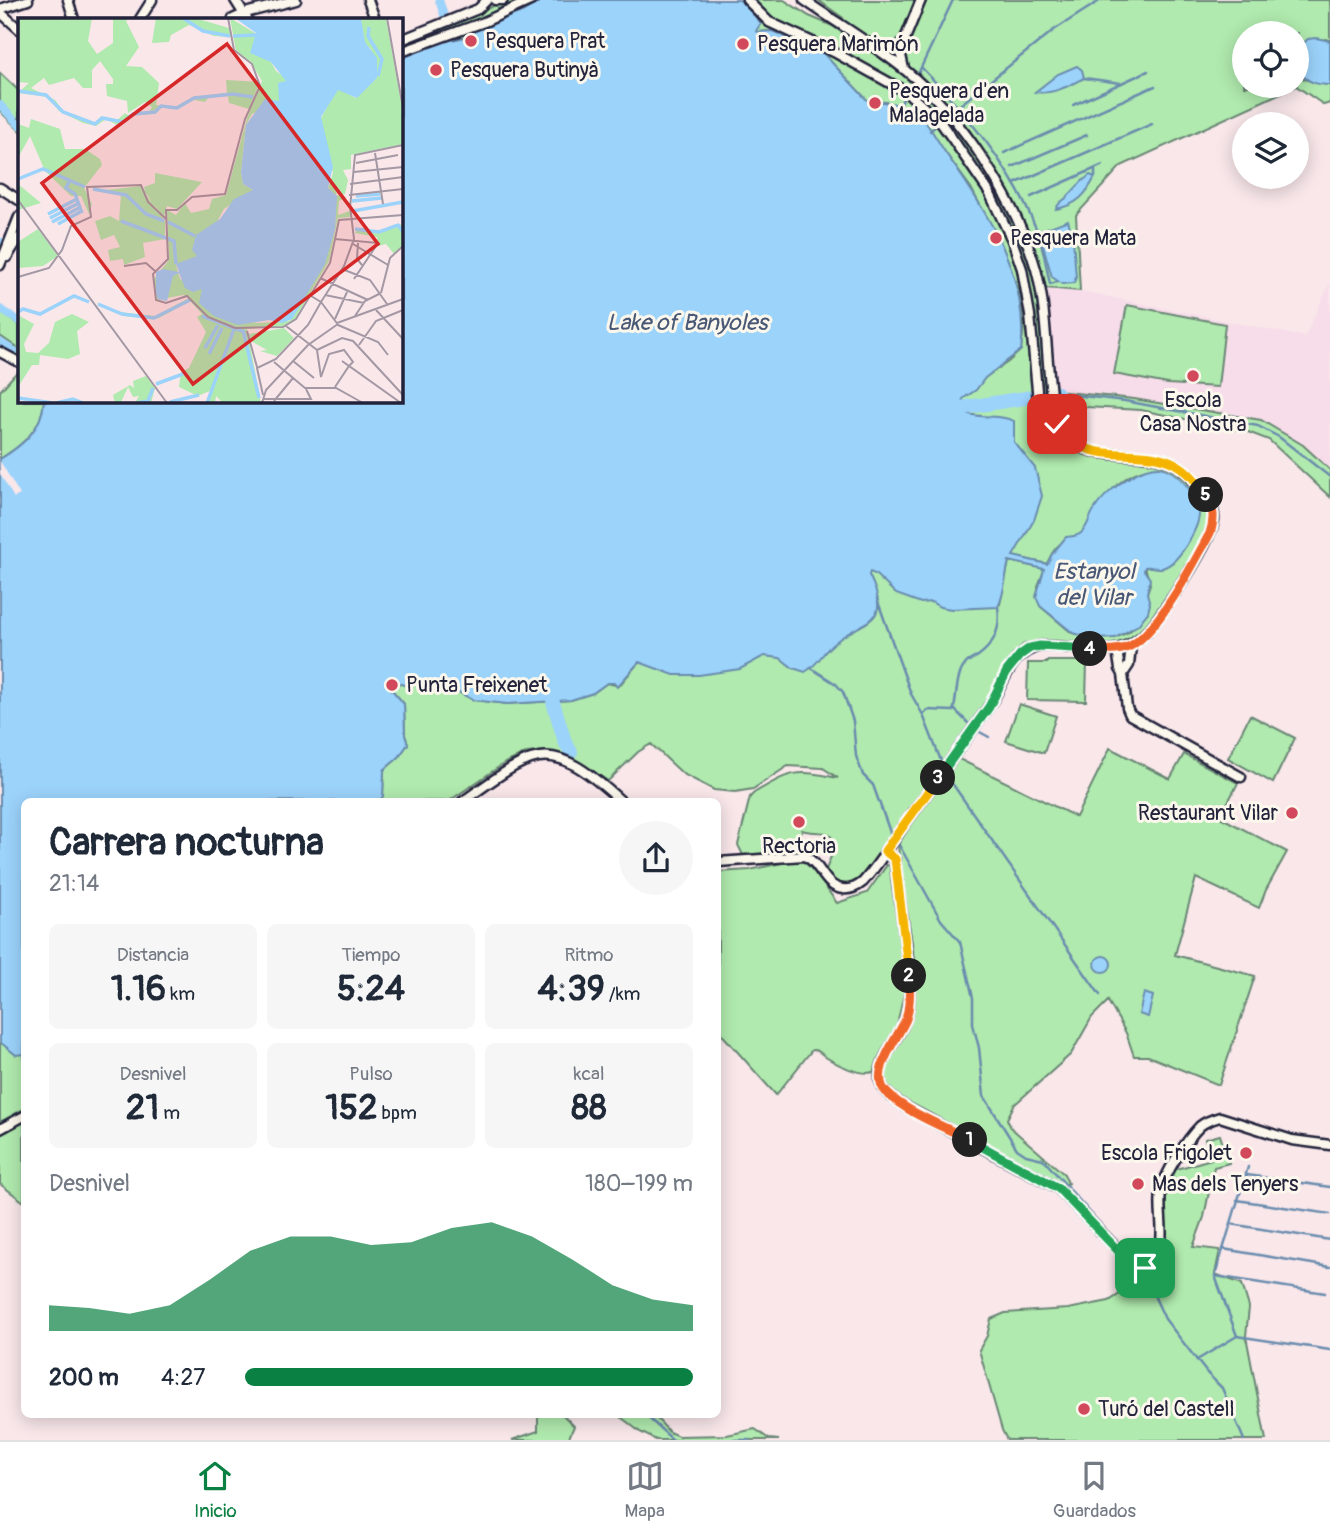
<!DOCTYPE html>
<html lang="es">
<meta charset="utf-8">
<style>
:root{--surface:#fff;--page:#f6f6f7;--text:#1f2937;--muted:#747a83;--line:#e0e1e3;--accent:#0b8043}
body{margin:0;font-family:Pangolin,sans-serif;background:var(--page);color:var(--text);height:100vh;display:flex;flex-direction:column;font-size:26px;white-space:nowrap}
*{box-sizing:border-box;margin:0}
p{font-size:23px;color:var(--muted)}
.icon{flex:none;width:38px;height:38px;fill:none;stroke:currentColor;stroke-width:2;stroke-linecap:round;stroke-linejoin:round}
.map{position:relative;flex:1;overflow:hidden}
.panel{position:absolute;left:21px;top:798px;width:700px;height:620px;display:flex;flex-direction:column;background:var(--surface);border-radius:10px;box-shadow:0 4px 18px #0003}
.panel>*{flex:none}
.buttons{position:absolute;left:1232px;top:21px;display:grid;gap:14px}
.buttons a{display:grid;place-items:center;width:77px;height:77px;border-radius:50%;background:var(--surface);box-shadow:0 4px 18px #0003;font-size:35px}
.pin{position:absolute;display:grid;place-items:center;width:60px;height:60px;color:#fff;margin:-30px;border-radius:14px;box-shadow:0 4px 10px #0006}
.km{position:absolute;width:35px;height:35px;margin:-18px;border-radius:50%;background:#222;color:#fff;font-size:19px;line-height:35px;text-align:center}
.round{display:grid;place-items:center;flex:none;width:74px;height:74px;border-radius:37px;background:var(--page)}
.overview{display:flex;align-items:center;justify-content:space-between;height:119px;padding:0 28px}
h1{font-size:38px;font-weight:800;line-height:52px}
.stats{display:grid;grid-template-columns:repeat(3,1fr);gap:10px;height:119px;padding:7px 28px}
.stats div{display:grid;align-content:center;border-radius:10px;background:var(--page);text-align:center}
.stats b{font-size:35px;font-weight:800}
.stats small{font-size:19px;font-weight:400}
.stats p{font-size:19px}
.chart{height:196px;padding:14px 28px}
.chart p{display:flex;justify-content:space-between}
.chart svg{width:100%;height:126px;margin-top:7px;fill:var(--accent);opacity:.7}
ul{padding:0 28px;list-style:none;font-size:23px}
li{display:grid;grid-template-columns:112px 84px 1fr;align-items:center;height:52px}
li i{height:18px;border-radius:9px;background:var(--accent)}
.dock{display:flex;justify-content:space-around;align-items:center;height:98px;border-top:2px solid var(--line);background:var(--surface);font-size:19px;color:var(--muted)}
.dock a{display:grid;justify-items:center;gap:4px}
.dock .active{color:var(--accent)}
.map>svg:first-child{display:block}
.built{fill:#f7dce9}
.green{fill:#b0eaae;stroke:#698674;stroke-width:2}
.water{fill:#9cd3fb;stroke:#6b8cae;stroke-width:2}
.pier{fill:#f9e7ea}
.lines{fill:none;stroke-linecap:round;stroke-linejoin:round}
.stream{stroke:#6b8cae;stroke-width:2.5}
.canal{stroke:#9cd3fb;stroke-width:8}
.river{stroke:#9cd3fb;stroke-width:14}
.minor-casing{stroke:#22223b;stroke-width:13}
.minor{stroke:#fbf7ec;stroke-width:8}
.split-1-casing{stroke:#fff;stroke-width:14}
.split-2-casing{stroke:#fff;stroke-width:14}
.split-3-casing{stroke:#fff;stroke-width:14}
.split-4-casing{stroke:#fff;stroke-width:14}
.split-5-casing{stroke:#fff;stroke-width:14}
.split-6-casing{stroke:#fff;stroke-width:14}
.split-1{stroke:#22a559;stroke-width:9}
.split-2{stroke:#f0652b;stroke-width:9}
.split-3{stroke:#f5b400;stroke-width:9}
.split-4{stroke:#22a559;stroke-width:9}
.split-5{stroke:#f0652b;stroke-width:9}
.split-6{stroke:#f5b400;stroke-width:9}
.poi-dot{fill:#d1495b;stroke:#fbf7ec;stroke-width:2.5}
.labels{text-anchor:middle;dominant-baseline:central;stroke-width:6;stroke-linejoin:round;paint-order:stroke}
.poi-label{font-size:21px;fill:#22223b;stroke:#fbf7ec;text-anchor:start}
.water-label{font-size:23px;font-style:italic;fill:#475775;stroke:#fbf7ec}
.inset-river{fill:none;stroke:#9cd3fb;stroke-width:3.5}
.inset-road{fill:none;stroke:#a398a4;stroke-width:2}
.view{fill:#d62828;fill-opacity:0.15;stroke:#d62828;stroke-width:3.5}
.inset-edge{fill:none;stroke:#22223b;stroke-width:3.5}
</style>
<div class="map">
<svg width="1330" height="1440" viewBox="0 0 1330 1440">
<rect width="100%" height="100%" fill="#f9e7ea"/>
<filter id="ink" filterUnits="userSpaceOnUse"><feTurbulence type="fractalNoise" baseFrequency=".0143" numOctaves="2"/><feDisplacementMap in="SourceGraphic" scale="14" xChannelSelector="R" yChannelSelector="G"/><feConvolveMatrix kernelMatrix="1 2 1 2 8 2 1 2 1" color-interpolation-filters="sRGB"/></filter>
<g filter="url(#ink)">
<polygon class="built" points="1330,283 1330,470 1303,445 1134,399 1056,391 1045,287 1080,291 1305,337"/>
<g class="green">
<polygon points="508,0 543,0 522,12 493,22 473,36 401,72 401,44"/>
<path d="M740 0H784L809 16 835 27 895 66 924 0H1330V41L1326 39 1300 44 1297 49V33H1244V86H1297V70L1304 79 1330 85V103L1324 105 1296 86 1121 166 1076 215 1080 291 1045 288 1056 391 1134 399 1261 420 1303 445 1330 470V497L1269 440 1248 432 1141 410 1049 405 1051 421 1063 439 1105 457 1147 461 1174 469 1188 480 1207 507 1209 518 1205 536 1158 613 1138 636 1123 644 1112 646 1033 642 1024 644 1013 654 979 714 862 878C848 887 833 888 826 870 829 860 842 838 825 833 817 831 810 833 802 830L796 851 743 855 738 845 750 797 754 793C791 771 796 769 838 778L823 768 788 766 753 789 735 792 714 790 683 774 651 744 638 752 608 781 569 756 548 751 527 753 505 763 449 801 380 802 383 795 384 770 398 758 408 744 405 735 404 704 386 683 387 679 407 686 424 683 440 688 453 689 474 700 507 704 571 700 593 693 607 683 619 686 639 662 866 567 1000 604 1009 561 1045 569 1038 586 1040 606 1072 633 1115 638 1129 632 1148 612 1147 593 1150 584 1145 567 1173 562 1190 539 1192 492C1166 463 1142 461 1113 489 1100 501 1094 521 1082 533 1065 548 1059 535 1047 564L1012 556 1030 525 964 419 954 398 1008 362 1021 350 1024 326 1019 291 998 239 971 188 918 115 886 102 868 101 822 52 772 31 757 32 755 31 761 23Z"/>
<path d="M818 0H915C908 16 904 43 885 47L842 21 843 18Z"/>
<polygon points="0,73 19,91 19,130 0,111"/>
<polygon points="1127,305 1225,324 1218,387 1168,384 1114,374"/>
<polygon points="0,312 19,325 19,359 15,354 19,349 0,336"/>
<path d="M19 373V401H44C42 429 23 445 0 459V391L15 374Z"/>
<polygon points="1047,661 1087,661 1086,701 1027,700 1028,663 1047,663"/>
<polygon points="1019,704 1056,716 1044,753 1006,741"/>
<polygon points="1250,715 1295,738 1273,783 1228,758"/>
<path d="M1110 748 1170 779 1184 754 1238 783 1220 817 1287 852 1266 890 1259 908 1196 878 1175 955 1255 976 1219 1085 1148 1056H1134L1126 1033 1108 1001 1092 1017 1071 1054 1014 1105 1007 1119 1011 1128 1064 1174 1068 1183 1061 1187 906 1104C893 1094 884 1089 883 1072L909 1018 898 841 957 758 1076 817Z"/>
<path d="M799 859 806 860 837 903 867 893 887 865 890 866 905 989 896 1030 873 1072C861 1076 838 1065 827 1058 821 1054 820 1050 812 1050L776 1095 718 1030V872L750 870Z"/>
<polygon points="0,1037 24,1050 24,1109 0,1122"/>
<polygon points="24,1120 24,1202 0,1184 0,1134"/>
<polygon points="1220,1135 1229,1163 1214,1167 1204,1217 1193,1247 1220,1250 1215,1274 1242,1284 1249,1307 1246,1336 1266,1440 1007,1440 1002,1430 979,1350 987,1336 991,1319 1005,1313 1068,1309 1109,1301 1153,1272 1163,1257 1164,1194 1173,1170 1211,1159 1205,1139"/>
<polygon points="538,1414 562,1414 574,1426 568,1440 512,1440 538,1431"/>
<polygon points="617,1414 653,1414 669,1432 678,1436 727,1435 755,1429 769,1439 779,1440 656,1440 640,1432"/>
</g>
<g class="water">
<path d="M543 0H740L761 23 756 31 757 32 772 31 822 52 868 101C885 102 906 103 919 115 930 125 938 142 947 155 987 211 1030 278 1021 350L985 378 976 390 964 398 961 403C963 424 998 411 1014 421V442L1035 468 1042 496 1034 520 1013 556 1047 564 1052 554 1066 537C1072 536 1076 537 1081 533 1088 527 1089 517 1094 510 1104 493 1138 466 1159 467 1177 469 1198 495 1199 513 1200 528 1177 566 1161 568 1156 568 1151 566 1145 567L1144 570 1150 579 1147 593 1150 604 1148 612 1138 625 1115 638 1096 639 1073 633 1040 606 1036 597 1044 569 1009 561C1005 576 1005 593 998 607L951 609 940 607 931 602 921 603 896 594 875 574 870 572 869 575C895 627 861 618 832 645 821 654 820 663 805 672L793 668 780 658 764 656 740 669 699 675H674L639 662 617 687 614 683H607L593 693 571 700 507 704 473 700 453 689 440 688 424 683 407 686 387 679 386 683 404 704 405 735 408 744 398 758 384 770 383 796 380 801 24 802V1054L16 1055 0 1042V459C23 445 42 429 44 401H401V59L436 43 472 36 473 29 522 12Z"/>
<path d="M1316 38 1330 41V85C1315 85 1306 81 1297 70V49L1308 39Z"/>
<path d="M1077 66 1082 70 1084 78C1069 86 1052 95 1035 92L1058 74Z"/>
<path d="M1090 175 1095 177C1086 195 1077 205 1056 209 1059 201 1063 202 1068 196 1078 187 1078 183 1090 175Z"/>
<polygon points="1068,220 1073,239 1076,277 1074,283 1062,284 1052,277 1039,231"/>
<circle cx="1103" cy="964" r="8"/>
<polygon points="1144,993 1153,996 1148,1017 1139,1014"/>
</g>
<polygon class="pier" points="0,461 20,495 14,498 0,474"/>
<g class="lines">
<g class="stream">
<path d="M922 68C967 115 1010 165 1035 226 1043 244 1046 265 1050 284L1057 282"/>
<polyline points="918,74 953,0"/>
<polyline points="1084,78 1121,83"/>
<polyline points="1073,105 1148,71"/>
<polyline points="900,106 907,88"/>
<polyline points="955,109 1054,30 1101,0"/>
<polyline points="930,131 938,124"/>
<polyline points="1004,153 1155,86"/>
<polyline points="1012,167 1087,135"/>
<polyline points="1095,169 1095,177"/>
<polyline points="1014,184 1152,124"/>
<polyline points="1031,197 1103,165"/>
<polyline points="1057,393 1125,401 1258,426 1279,437 1330,477"/>
<polyline points="877,599 911,694 923,715"/>
<path d="M998 607C1001 627 995 644 978 656 974 659 968 660 965 665 956 675 957 695 954 708L953 711 928 710 923 715 947 776 1100 995"/>
<polyline points="811,668 836,684 843,692 853,721 856,756 863,775 873,785 891,835"/>
<polyline points="954,709 971,726"/>
<polyline points="976,730 989,737"/>
<polyline points="898,843 941,920 960,942 973,998 973,1024 979,1048 984,1096 1017,1149 1026,1155 1043,1159 1116,1242"/>
<polyline points="1247,1175 1330,1187"/>
<polyline points="1237,1200 1330,1214"/>
<polyline points="1231,1224 1330,1240"/>
<polyline points="1223,1249 1330,1267"/>
<polyline points="1145,1276 1165,1319 1207,1373 1222,1388 1244,1440"/>
<polyline points="1215,1276 1325,1293"/>
<polyline points="1147,1281 1161,1267"/>
<polyline points="1237,1336 1330,1350"/>
<polyline points="1197,1360 1237,1336 1215,1276 1248,1167"/>
<polyline points="644,1414 673,1440"/>
<polyline points="734,1440 750,1440"/>
</g>
<g class="canal">
<polyline points="439,0 444,15"/>
<polyline points="0,105 19,125"/>
<polyline points="0,242 1,242"/>
<polyline points="0,309 19,321"/>
<polyline points="0,342 14,351"/>
</g>
<g class="river">
<polyline points="961,408 1057,393"/>
<polyline points="553,702 565,742 571,752"/>
</g>
<defs>
<g id="minor">
<polyline points="68,0 74,19"/>
<polyline points="235,0 247,19"/>
<polyline points="368,0 375,19"/>
<polyline points="495,0 503,0"/>
<polyline points="747,0 769,22 834,52 908,93 941,123 954,141 989,192 1012,240 1022,269 1030,315 1039,412"/>
<polyline points="0,9 28,0"/>
<polyline points="0,12 19,29"/>
<polyline points="140,19 152,0"/>
<polyline points="233,19 249,12 296,0"/>
<polyline points="401,40 478,9 487,0"/>
<polyline points="401,52 484,22 532,0"/>
<polyline points="904,69 900,51 921,0"/>
<polyline points="0,188 19,200"/>
<polyline points="7,257 19,238"/>
<polyline points="0,265 19,217"/>
<polyline points="0,352 19,362"/>
<polyline points="1117,650 1120,669 1123,674 1127,708 1130,715 1241,777"/>
<polyline points="1123,674 1129,665 1131,646"/>
<path d="M462 802C537 749 547 734 622 802"/>
<path d="M885 851 895 859C897 905 917 972 907 1015 902 1035 882 1053 880 1074 878 1090 893 1098 904 1106L1058 1188 1134 1266 1145 1268C1172 1251 1157 1218 1161 1192 1164 1174 1187 1139 1200 1126 1206 1121 1213 1119 1220 1117L1292 1140 1330 1145"/>
<path d="M718 862 804 856C821 862 823 887 843 889 851 890 857 887 863 882 879 864 893 841 907 821 934 784 961 746 988 708 1005 684 1008 654 1040 646 1089 644 1121 668 1156 621 1170 602 1212 541 1214 520 1215 505 1205 493 1196 483 1186 472 1177 463 1162 459 1135 452 1104 459 1078 446 1061 438 1055 419 1052 402 1046 361 1047 309 1036 269 1016 200 961 115 905 70 873 44 837 23 804 0"/>
<polyline points="0,1129 24,1116"/>
</g>
</defs>
<use href="#minor" class="minor-casing"/>
<use href="#minor" class="minor"/>
</g>
</g>
<g class="lines" filter="url(#ink)">
<defs>
<polyline id="split-1" points="970,1140 1058,1188 1129,1262 1134,1266 1145,1268"/>
<path id="split-2" d="M909 976C910 989 910 1006 906 1019 898 1038 868 1073 886 1092 905 1112 945 1127 970 1140"/>
<polyline id="split-3" points="909,976 895,859 885,851 938,778"/>
<polyline id="split-4" points="938,778 989,707 1007,671 1020,655 1030,648 1040,646 1090,649"/>
<path id="split-5" d="M1090 649C1102 650 1116 652 1128 647 1156 636 1195 561 1210 533 1215 519 1214 508 1206 495"/>
<path id="split-6" d="M1057 424C1091 472 1135 442 1176 464 1188 471 1199 484 1206 495"/>
</defs>
<use href="#split-1" class="split-1-casing"/>
<use href="#split-2" class="split-2-casing"/>
<use href="#split-3" class="split-3-casing"/>
<use href="#split-4" class="split-4-casing"/>
<use href="#split-5" class="split-5-casing"/>
<use href="#split-6" class="split-6-casing"/>
<use href="#split-1" class="split-1"/>
<use href="#split-2" class="split-2"/>
<use href="#split-3" class="split-3"/>
<use href="#split-4" class="split-4"/>
<use href="#split-5" class="split-5"/>
<use href="#split-6" class="split-6"/>
</g>
<g class="poi-dot">
<circle cx="471" cy="41" r="7"/>
<circle cx="743" cy="44" r="7"/>
<circle cx="436" cy="70" r="7"/>
<circle cx="875" cy="103" r="7"/>
<circle cx="996" cy="238" r="7"/>
<circle cx="1193" cy="376" r="7"/>
<circle cx="392" cy="685" r="7"/>
<circle cx="1292" cy="813" r="7"/>
<circle cx="799" cy="822" r="7"/>
<circle cx="1246" cy="1153" r="7"/>
<circle cx="1138" cy="1184" r="7"/>
<circle cx="1084" cy="1409" r="7"/>
</g>
<g class="labels">
<g class="poi-label">
<text x="485" y="41">Pesquera Prat</text>
<text x="757" y="44">Pesquera Marimón</text>
<text x="450" y="70">Pesquera Butinyà</text>
<text x="889" y="91">Pesquera d'en<tspan x="889" dy="24">Malagelada</tspan></text>
<text x="1010" y="238">Pesquera Mata</text>
<text x="1193" y="400" text-anchor="middle">Escola<tspan x="1193" dy="24">Casa Nostra</tspan></text>
<text x="406" y="685">Punta Freixenet</text>
<text x="1278" y="813" text-anchor="end">Restaurant Vilar</text>
<text x="799" y="846" text-anchor="middle">Rectoria</text>
<text x="1232" y="1153" text-anchor="end">Escola Frigolet</text>
<text x="1152" y="1184">Mas dels Tenyers</text>
<text x="1098" y="1409">Turó del Castell</text>
</g>
<g class="water-label">
<text x="687" y="322">Lake of Banyoles</text>
<text x="1094" y="571">Estanyol<tspan x="1094" dy="26">del Vilar</tspan></text>
</g>
</g>
<g transform="translate(18 18)">
<rect width="385" height="385" fill="#f9e7ea"/>
<path d="M0 0H74L70 23 79 36 95 25V0H112L108 3 121 29 108 48 124 49 141 65 138 87 157 89 175 79 209 75 208 62 242 64 231 91 211 85 210 78 191 79 187 84 176 82 156 91 143 89 137 96 115 97 101 108 88 101 78 108 65 105 41 93 30 79 0 75 11 65 0 64ZM82 43 95 61V66H88L89 78 109 83 110 95 127 84 134 89 131 94 110 97 107 95 97 104 84 99 76 105 46 94 37 82 13 70 26 60 31 67 56 60 65 70H74V52ZM138 0H177L211 10 213 19 196 18 171 7 153 17 151 24 134 25ZM212 0 237 15 258 53 269 61 262 83 234 96 228 107 223 155 225 166 235 172 206 191 180 238 158 247 162 261 186 271 182 285 197 298 240 305 271 303 305 248 317 211 318 186 310 170 315 155 302 102 319 70 338 80 359 60 353 31 345 24 343 0H368L385 95V126L333 137V151L325 152 330 162 327 176 322 177 320 169 318 177 329 179 321 183 320 197 332 193V199L320 200 311 243 277 301 265 308 229 311 243 385H205L198 378 197 385H189L194 372 180 378 161 369 163 354 171 350 188 314 179 299 184 296 172 283 141 300 132 301 107 298 75 284 101 294 137 298 171 280 165 277 139 282 135 262 151 242 149 192 158 197 167 185 173 195 191 191 194 181 208 177 229 100 244 63 233 44 218 33ZM13 101 42 111 47 131H67L82 141 84 147 66 170 74 186 71 196 63 178H53L27 153 12 118 0 140V106L11 110ZM137 155 184 164 159 191 149 188 146 199 128 177 126 169 137 165ZM0 166 23 185 0 192ZM123 168 147 203V221L125 225 127 239 106 247 105 241 92 243 90 232 102 229 96 217 83 222 77 203 92 198 101 203 103 176 88 172ZM384 206 385 227 376 236 368 226 360 228 359 219 337 215 340 210 361 213ZM20 211 40 238 25 248 0 250V224ZM54 296 71 304 59 313 62 336 50 341 22 337 21 347H14L0 369V297L16 306 6 326 8 334 20 335 31 325 37 304ZM266 310 276 320 259 338 242 333 249 332 233 323 231 316ZM128 358 137 370 133 385H117L121 378 115 379 110 369 103 384 97 385 95 377 112 367 116 370 115 363Z" fill="#b0eaae" fill-rule="evenodd"/>
<path d="M217 0H343L347 24 359 40V60L339 80 320 72 303 99 315 149 310 170 319 178 317 211 307 246 274 301 264 305 251 302 220 307 196 298 181 285 184 271 175 274 167 270 161 255 155 258 149 283 140 281 138 275V254L145 251 161 254 158 246 179 238 174 232 178 217 202 201 216 181 235 172 225 166 223 155 228 107 247 81 261 83 260 65 268 63 253 44 232 35 238 15Z" fill="#9cd3fb"/>
<path class="inset-river" d="M165 0 185 13 212 18M351 9 350 18 364 41 360 58M215 18 238 17M0 73 28 77 45 94 77 106 84 100 105 104 115 96 137 94 143 88 159 90 176 80 215 76 235 79M0 161 25 151 67 169M51 164 48 170 57 176 64 195M75 171 108 177 128 196 146 203M338 178 362 176M334 183 364 180M335 193 385 184M30 196 59 181M32 200 61 185M103 203 156 223 158 246M34 204 61 190M150 204 177 218M40 206 64 193M337 211 361 214 380 207 385 214M80 286 104 296 136 300 172 282M0 294 5 291 22 296 56 278 71 284M184 298 224 313M225 312 241 380M187 330 200 307M191 336 204 310M138 366 165 356M0 380 35 385M152 384 181 377M38 385 55 381 65 385M118 385 130 383 135 370M189 385 216 311"/>
<path class="inset-road" d="M210 0 216 32 234 46 242 68 227 101 207 176 174 179 159 192H148L150 241 135 256 138 282 148 285 169 278 190 299 217 310 265 309 278 301 312 245 321 202 385 197M369 0 385 90M357 135 365 186M338 145 380 137M336 154 385 149M332 166 385 159M331 177 385 171M0 182 149 385M332 190 337 137 385 127M317 221 360 225 336 261M340 225 339 241 344 247M335 226 370 247M106 248 128 245 137 253M324 251 352 262 369 286M0 259 31 250 44 232 53 208 73 199 69 169 123 167 130 184 148 201M302 260 350 282M363 275 372 240 385 228M307 277 346 285M293 278 303 284 326 248 336 221 332 188M358 292 385 321M337 298 347 283 361 276M317 301 329 274M319 305 385 281M320 307 360 324 370 337M268 308 299 332 303 359 311 336 326 332 335 344 331 348 324 343M229 313 239 349M341 327 358 303 385 292M299 332 324 320 335 323 385 377M275 343 296 360M256 344 287 370H318L345 385M317 369 331 348 383 385M245 377 239 350 258 341 290 307 303 284 321 308M245 381H293L288 371M256 383 275 360M244 385 248 372 290 327 320 306"/>
<path class="view" d="M209 26 360 226 175 366 24 165Z"/>
<rect width="385" height="385" class="inset-edge"/>
</g>
</svg>
<div class="buttons">
<a><svg class="icon" aria-label="locate" viewBox="0 0 24 24"><circle cx="12" cy="12" r="6"/><path d="M12 2v4M12 18v4M2 12h4M18 12h4"/></svg></a>
<a><svg class="icon" aria-label="layers" viewBox="0 0 24 24"><path d="M12 4l9 5-9 5-9-5zM3 14l9 5 9-5"/></svg></a>
</div>
<div class="pin" style="left:1145px;top:1268px;background:#1e9e55"><svg class="icon" aria-label="arrive" viewBox="0 0 24 24"><path d="M6 21V4h12l-3 4 3 4H6"/></svg></div>
<div class="pin" style="left:1057px;top:424px;background:#d93025"><svg class="icon" aria-label="check" viewBox="0 0 24 24"><path d="M5 12l5 5 9-10"/></svg></div>
<b class="km" style="left:970px;top:1140px">1</b>
<b class="km" style="left:909px;top:976px">2</b>
<b class="km" style="left:938px;top:778px">3</b>
<b class="km" style="left:1090px;top:649px">4</b>
<b class="km" style="left:1206px;top:495px">5</b>
<section class="panel">
<div class="overview"><div><h1>Carrera nocturna</h1><p>21:14</p></div><a class="round"><svg class="icon" aria-label="share" viewBox="0 0 24 24"><path d="M12 15V3M7 8l5-5 5 5M5 13v7h14v-7"/></svg></a></div>
<div class="stats">
<div><p>Distancia</p><b>1.16<small> km</small></b></div>
<div><p>Tiempo</p><b>5:24</b></div>
<div><p>Ritmo</p><b>4:39<small> /km</small></b></div>
</div>
<div class="stats">
<div><p>Desnivel</p><b>21<small> m</small></b></div>
<div><p>Pulso</p><b>152<small> bpm</small></b></div>
<div><p>kcal</p><b>88</b></div>
</div>
<div class="chart"><p><span>Desnivel</span>180–199 m</p>
<svg viewBox="0 0 160 44" preserveAspectRatio="none"><path d="M0 44V35L10 36L20 38L30 35L40 26L50 16L60 11L70 11L80 14L90 13L100 8L110 6L120 11L130 19L140 28L150 33L160 35V44z"/></svg>
</div>
<ul>
<li><b>200 m</b>4:27<i style="width:100%"></i></li>
</ul>
</section>
</div>
<nav class="dock">
<a class="active"><svg class="icon" aria-label="home" viewBox="0 0 24 24"><path d="M3 11l9-7 9 7M6 9v11h12V9"/></svg>Inicio</a>
<a><svg class="icon" aria-label="map" viewBox="0 0 24 24"><path d="M3 6l6-2 6 2 6-2v14l-6 2-6-2-6 2zM9 4v14M15 6v14"/></svg>Mapa</a>
<a><svg class="icon" aria-label="saved" viewBox="0 0 24 24"><path d="M7 4h10v16l-5-4-5 4z"/></svg>Guardados</a>
</nav>
